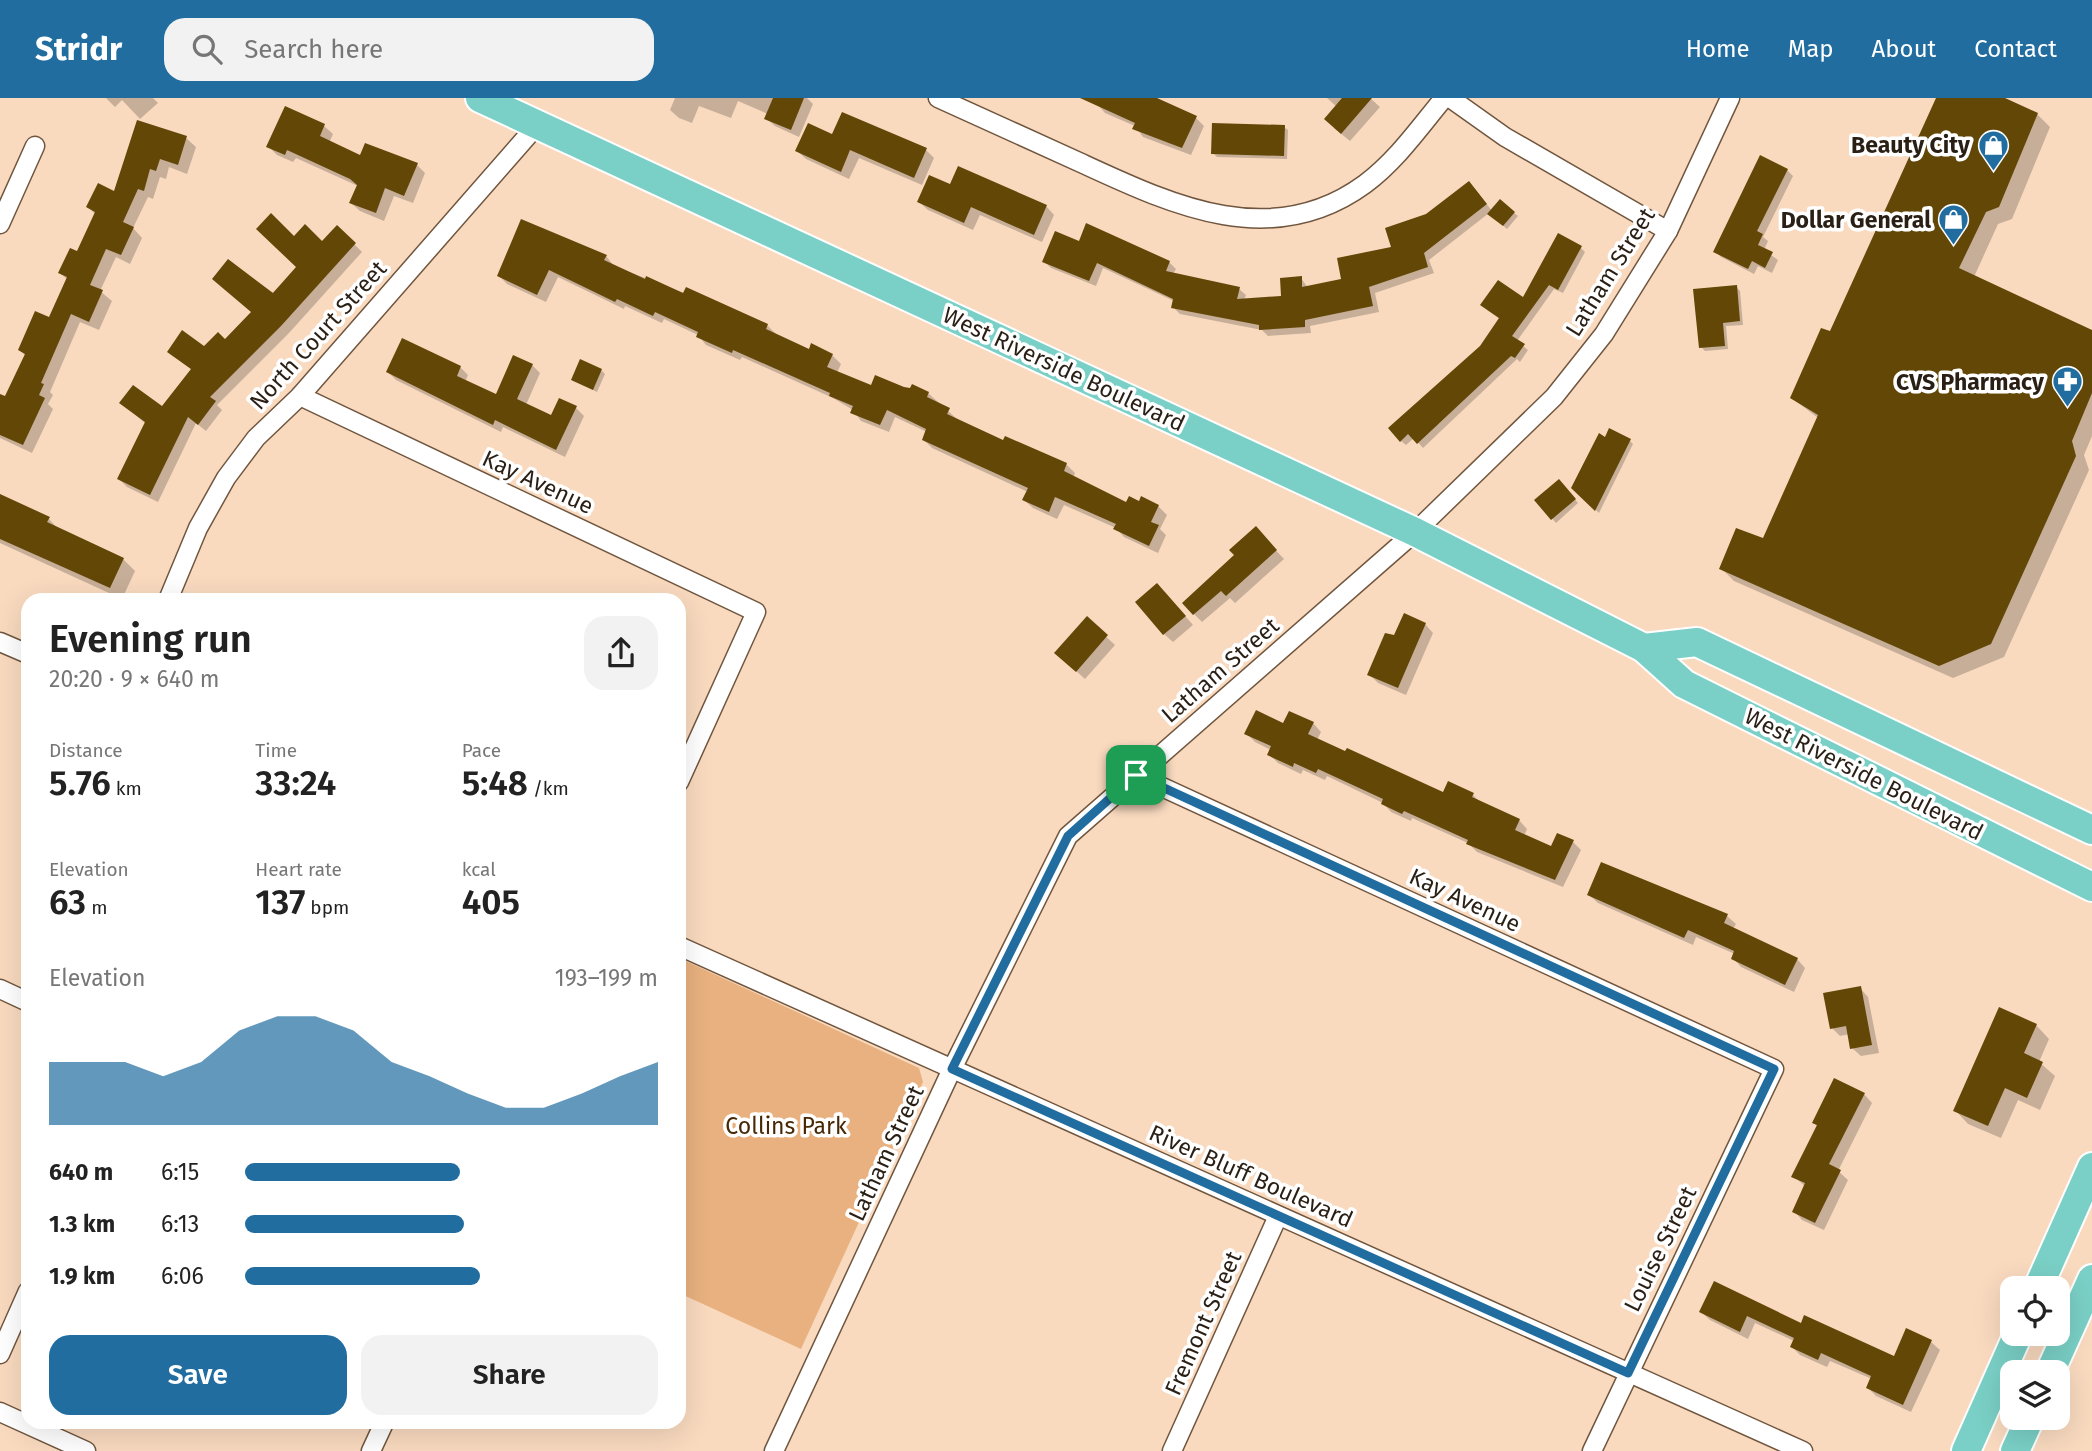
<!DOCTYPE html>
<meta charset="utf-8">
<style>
:root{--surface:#fff;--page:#f2f2f2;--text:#222;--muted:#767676;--accent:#216da0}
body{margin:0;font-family:"Fira Sans",sans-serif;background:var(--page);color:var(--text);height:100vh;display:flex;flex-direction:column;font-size:26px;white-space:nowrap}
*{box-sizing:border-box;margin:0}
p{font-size:23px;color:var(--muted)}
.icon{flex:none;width:38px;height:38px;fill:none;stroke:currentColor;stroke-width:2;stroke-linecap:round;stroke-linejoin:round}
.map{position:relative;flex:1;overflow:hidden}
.details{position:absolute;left:21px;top:495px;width:665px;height:836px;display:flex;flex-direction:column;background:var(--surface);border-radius:21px;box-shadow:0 7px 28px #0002}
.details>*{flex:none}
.controls{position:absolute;left:2000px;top:1178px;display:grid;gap:14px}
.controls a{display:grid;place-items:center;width:70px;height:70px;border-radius:14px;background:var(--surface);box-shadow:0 7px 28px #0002;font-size:35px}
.pin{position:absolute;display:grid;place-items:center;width:60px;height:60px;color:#fff;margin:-30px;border-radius:14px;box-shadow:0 4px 10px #0006}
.round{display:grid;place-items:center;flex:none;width:74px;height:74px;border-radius:21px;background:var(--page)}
.headline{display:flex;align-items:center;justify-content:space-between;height:119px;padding:0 28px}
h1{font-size:38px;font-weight:600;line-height:52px}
.figures{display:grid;grid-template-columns:repeat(3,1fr);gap:10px;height:119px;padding:7px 28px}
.figures div{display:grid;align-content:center}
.figures b{font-size:35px;font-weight:600}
.figures small{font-size:19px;font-weight:400}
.figures p{font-size:19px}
.chart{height:196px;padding:14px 28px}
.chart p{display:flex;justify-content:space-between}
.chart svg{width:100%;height:126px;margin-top:7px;fill:var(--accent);opacity:.7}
.primary-button{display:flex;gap:14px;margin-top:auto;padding:14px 28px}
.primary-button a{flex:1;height:80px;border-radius:21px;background:var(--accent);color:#fff;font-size:28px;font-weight:600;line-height:80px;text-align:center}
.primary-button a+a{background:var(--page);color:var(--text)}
ul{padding:0 28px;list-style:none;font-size:23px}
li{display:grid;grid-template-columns:112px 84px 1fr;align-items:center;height:52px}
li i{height:18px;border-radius:9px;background:var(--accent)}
header{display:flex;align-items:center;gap:42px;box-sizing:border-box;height:98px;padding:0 35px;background:var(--accent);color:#fff}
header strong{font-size:33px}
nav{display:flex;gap:38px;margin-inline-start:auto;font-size:24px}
.search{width:490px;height:63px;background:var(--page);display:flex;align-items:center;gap:18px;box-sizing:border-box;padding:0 24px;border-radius:21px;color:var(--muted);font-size:26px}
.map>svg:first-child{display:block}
.green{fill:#e9b17f}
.shadow{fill:#0003}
.building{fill:#624707}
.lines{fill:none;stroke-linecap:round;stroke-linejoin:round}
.street-casing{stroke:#70563e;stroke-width:21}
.primary-casing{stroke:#fff;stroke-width:32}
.street{stroke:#fff;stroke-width:18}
.primary{stroke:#7ad0c6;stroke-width:28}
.route-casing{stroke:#fff;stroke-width:14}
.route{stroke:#216da0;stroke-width:9}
.labels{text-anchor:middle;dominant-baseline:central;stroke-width:7;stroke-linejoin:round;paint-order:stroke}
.poi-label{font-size:23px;font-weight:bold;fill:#2a1f15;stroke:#fff;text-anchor:end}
.street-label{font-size:23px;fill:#2a1f15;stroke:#fff}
.park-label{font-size:23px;fill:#482804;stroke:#fff}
</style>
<header>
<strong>Stridr</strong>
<div class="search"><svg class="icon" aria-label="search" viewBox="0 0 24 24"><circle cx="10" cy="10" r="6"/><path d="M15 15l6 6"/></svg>Search here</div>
<nav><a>Home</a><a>Map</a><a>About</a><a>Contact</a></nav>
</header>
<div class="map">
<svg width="2092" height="1353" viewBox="0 0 2092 1353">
<rect width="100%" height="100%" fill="#f9dabf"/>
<polygon class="green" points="679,860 919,970 923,984 801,1251 679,1195"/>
<g class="shadow">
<polygon points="153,0 158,5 140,21 122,2 115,9 106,0"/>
<polygon points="675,0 807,0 813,6 799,39 775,28 766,20 768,16 738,3 731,20 699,8 692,25 679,20 670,12"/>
<polygon points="1100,0 1153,0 1196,20 1204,28 1191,57 1143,39 1135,28 1105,15 1097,6"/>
<polygon points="1327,0 1370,0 1380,9 1350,43 1334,30 1337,9"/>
<polygon points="1938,0 2001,0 2037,16 2050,29 2012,121 1998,126 1974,179 2092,234 2092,338 2084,357 2089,372 2004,559 1953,580 1734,483 1721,470 1764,443 1818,320 1792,300 1830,235"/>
<polygon points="286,10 324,28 333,36 329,45 361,60 417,67 425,75 413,105 394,98 384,123 360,113 351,105 358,88 296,60 293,64 277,57 268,48"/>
<polygon points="1284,29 1288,32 1287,61 1217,59 1213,55"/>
<polygon points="833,38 926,52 934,60 922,87 859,60 849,81 806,61 797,53"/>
<polygon points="186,40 196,49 187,76 169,69 166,81 160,79 153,101 148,99 133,130 142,140 130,166 116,159 100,193 112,203 99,232 80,224 50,294 53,297 48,306 53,311 32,355 0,340 0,298 6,301 26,258 20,252 50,221 68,182 60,175 78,155 96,117 88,109 115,96"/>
<polygon points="1787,72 1793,78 1763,139 1768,143 1764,152 1778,162 1772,175 1758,168 1754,176 1721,159 1715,153"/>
<polygon points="951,88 1046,108 1054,117 1042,144 980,117 973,132 928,112 919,104"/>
<polygon points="1475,91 1492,113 1514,115 1518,118 1507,131 1489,115 1429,162 1434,175 1375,195 1379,214 1310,228 1311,235 1268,238 1262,232 1180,216 1173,209 1174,203 1103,170 1096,188 1051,170 1044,163 1080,145 1169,164 1176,171 1173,176 1239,191 1246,197 1244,202 1283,200 1301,180 1308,190 1343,182 1393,150 1427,118"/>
<polygon points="337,129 362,154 289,235 217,307 222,312 206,333 196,325 158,404 127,389 119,381 146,326 121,305 163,311 192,272 169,254 204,251 225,243 298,169 294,140 322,145"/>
<polygon points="1580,149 1585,154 1563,195 1554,191 1517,243 1528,252 1520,264 1517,261 1423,350 1414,340 1406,347 1401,343 1481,249 1500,221 1487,212 1524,202"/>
<polygon points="606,158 614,168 767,227 776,236 810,254 832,257 841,266 837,275 872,289 928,295 957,321 1004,345 1066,366 1075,375 1073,380 1127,406 1158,408 1167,417 1160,431 1166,437 1158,455 1124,439 1116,430 1064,407 1057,421 1033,410 1024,402 1028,394 932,350 924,342 927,334 895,319 889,334 861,323 853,312 833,300 742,259 740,262 706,247 698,237 664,221 662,225 625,208 624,211 558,179 546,204 507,186 499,178"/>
<polygon points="1736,189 1740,193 1743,227 1726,228 1728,251 1705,253 1701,249"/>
<polygon points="532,267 540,275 526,307 552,319 576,310 584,318 565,359 503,329 501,334 396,282 388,274 460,269 468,277 465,284 496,299"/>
<polygon points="601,272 605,276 597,294 573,282"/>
<polygon points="1630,343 1633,346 1599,415 1573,390"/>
<polygon points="1559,383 1578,405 1556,425 1537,403"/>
<polygon points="0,398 49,421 59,432 123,461 135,473 122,501 0,445"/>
<polygon points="1256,431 1284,461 1235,505 1230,500 1202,524 1194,516"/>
<polygon points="1165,495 1193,527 1173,544 1164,536"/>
<polygon points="1087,521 1115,547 1085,581 1065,563"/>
<polygon points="1425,526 1433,535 1406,597 1378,585 1369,576 1395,539"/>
<polygon points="1313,625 1321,634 1317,642 1443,696 1448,685 1473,697 1482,706 1519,722 1527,731 1524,738 1552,750 1573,744 1581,752 1563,789 1477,754 1468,745 1412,720 1411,723 1391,714 1383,705 1327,678 1325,682 1303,672 1301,676 1278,665 1269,656 1271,652 1255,644 1247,636 1284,627"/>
<polygon points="1589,797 1727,818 1736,826 1733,831 1797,861 1805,870 1794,894 1741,869 1733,860 1735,856 1696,839 1693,847 1598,805"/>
<polygon points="1860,890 1868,899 1879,955 1861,958 1852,950 1850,936 1840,938 1832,930"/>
<polygon points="2036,927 2049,941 2039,964 2055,978 2040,1012 2018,1002 2001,1040 1968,1026 1955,1012"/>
<polygon points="1864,996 1872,1005 1838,1073 1848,1082 1824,1132 1802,1122 1794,1113 1806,1089 1793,1078 1818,1029 1814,1025"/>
<polygon points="1715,1186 1801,1228 1895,1260 1907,1233 1931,1244 1940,1252 1911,1314 1876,1298 1868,1290 1872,1281 1830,1263 1827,1269 1800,1257 1792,1249 1794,1243 1755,1225 1748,1241 1710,1222 1701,1214"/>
</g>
<g class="building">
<polygon points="773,0 804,0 791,32 764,21"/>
<polygon points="1080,0 1157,0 1197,18 1182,50 1132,31 1135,25"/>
<polygon points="1342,0 1372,0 1341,36 1324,21"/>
<polygon points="1936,0 2005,0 2038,15 1999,109 1986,114 1959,170 2092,232 2092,295 2072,343 2076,358 1991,546 1939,568 1719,471 1736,430 1763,440 1818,317 1790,300 1821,230 1830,233"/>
<polygon points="285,8 325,26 320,38 360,57 365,45 418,65 404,98 385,90 376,115 349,105 357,87 350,81 287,52 285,57 266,49"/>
<polygon points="842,14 927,50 914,80 850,52 841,74 795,53 808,25 832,36"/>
<polygon points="137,22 187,38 178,67 160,61 156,73 150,71 144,93 138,91 123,124 134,129 121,157 106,151 90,187 103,192 89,224 71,216 41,285 44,286 39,297 45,300 23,347 0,337 0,296 5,298 25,256 18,252 35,213 49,219 67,179 58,175 70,150 77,153 95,114 86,109 98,85 114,93"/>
<polygon points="1212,25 1285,27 1284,58 1211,56"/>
<polygon points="1760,57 1788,71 1757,133 1763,136 1758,147 1773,154 1765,170 1752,163 1748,171 1713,154"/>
<polygon points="958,68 1047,107 1034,137 971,109 964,125 917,104 929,77 950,86"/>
<polygon points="1469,83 1487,106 1424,155 1428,169 1369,189 1373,208 1305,222 1305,229 1259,232 1259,227 1171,210 1173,201 1097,165 1089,183 1042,164 1055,133 1079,143 1086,125 1170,163 1166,173 1240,189 1237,201 1281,198 1280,180 1302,178 1302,189 1341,181 1337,160 1391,149 1385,130 1426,116"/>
<polygon points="1500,101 1515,114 1503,128 1487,116"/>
<polygon points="271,115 294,138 305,126 322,143 337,127 356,145 281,228 210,299 216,303 198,327 188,319 150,397 117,381 145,324 119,305 133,287 162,308 191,271 167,254 182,232 204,248 218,234 225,241 251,214 212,181 228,161 273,195 296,169 256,131"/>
<polygon points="521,121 607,157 604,162 645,181 646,178 683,195 686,189 768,226 766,231 809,251 811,245 833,256 827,269 871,287 875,277 904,289 910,290 912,286 929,294 927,299 950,310 947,316 1003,342 1005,338 1067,365 1064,373 1126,404 1129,398 1139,403 1141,398 1159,407 1151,424 1159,427 1149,448 1113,431 1116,426 1055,399 1049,414 1022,402 1028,390 922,342 926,331 887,312 880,327 850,315 853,308 829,298 830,295 733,252 732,255 696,239 698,234 655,214 653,218 617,201 615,204 549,172 537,197 497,178"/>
<polygon points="1558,135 1582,148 1558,192 1549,187 1512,238 1525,246 1515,260 1511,258 1417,346 1408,336 1400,344 1388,330 1480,248 1499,220 1480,207 1498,182 1523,199"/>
<polygon points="1737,187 1740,223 1723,225 1725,248 1699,250 1693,191"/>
<polygon points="402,240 461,268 457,278 496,296 513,257 533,266 517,301 551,317 559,300 577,308 556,352 495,322 493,327 386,274"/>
<polygon points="580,261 602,271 593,292 571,282"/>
<polygon points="1609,330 1631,341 1595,413 1571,390 1599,335 1605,339"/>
<polygon points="1559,381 1576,401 1551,422 1534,402"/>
<polygon points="0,396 50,419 47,424 124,460 110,490 0,441"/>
<polygon points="1256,428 1277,452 1226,498 1221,493 1193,517 1182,505 1234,457 1229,452"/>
<polygon points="1157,485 1186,518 1163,537 1135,504"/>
<polygon points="1404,515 1426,525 1398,590 1367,577 1385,535 1394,537"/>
<polygon points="1087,518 1108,537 1076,574 1054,555"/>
<polygon points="1256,612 1283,625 1289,613 1314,624 1308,636 1345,653 1347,650 1443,694 1448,683 1474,695 1472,699 1520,721 1515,732 1551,748 1557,735 1574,742 1555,782 1466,746 1468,742 1404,713 1402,716 1381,706 1383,701 1318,671 1316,675 1294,665 1293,669 1267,657 1271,648 1244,636"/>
<polygon points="1601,764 1728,816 1724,825 1798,860 1785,887 1731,861 1734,853 1688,832 1684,840 1587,797"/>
<polygon points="1861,888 1872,947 1850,951 1846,928 1830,931 1823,895"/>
<polygon points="1999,909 2037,926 2024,955 2043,964 2027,1000 2005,990 1988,1028 1953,1013"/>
<polygon points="1834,980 1865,995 1829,1066 1841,1072 1815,1125 1792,1114 1805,1085 1791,1079 1817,1027 1812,1025"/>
<polygon points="1714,1183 1801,1225 1804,1217 1894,1258 1906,1230 1932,1242 1903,1307 1866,1290 1871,1278 1821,1255 1818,1262 1790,1249 1794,1240 1747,1218 1740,1234 1699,1214"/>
</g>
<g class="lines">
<defs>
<g id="street">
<path d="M938 0C985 21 1032 43 1079 64 1170 106 1271 155 1365 86 1397 62 1419 30 1444 0"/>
<polyline points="1450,0 1505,39 1668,133"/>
<polyline points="0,126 35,48"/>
<polyline points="300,298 756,514 679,684"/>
<polyline points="168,502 198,430 226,380 256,340 300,298 538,26"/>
<polyline points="0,544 28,556"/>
<polyline points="1136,677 1774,971 1592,1353"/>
<polyline points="679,848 1803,1353"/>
<polyline points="0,891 28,904"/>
<polyline points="0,1256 28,1193"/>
<polyline points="0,1314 86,1353"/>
<polyline points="371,1353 384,1325"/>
<polyline points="774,1353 952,971 1068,738 1415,434 1554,299 1604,236 1668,133 1730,0"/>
<polyline points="1172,1353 1278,1118"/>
</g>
<g id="primary">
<polyline points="480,0 1415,434 1644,550 1684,586 2092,789"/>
<polyline points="1644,550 1697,544 2092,732"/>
<polyline points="2038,1190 2092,1069"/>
<polyline points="2050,1274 2092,1181"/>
<polyline points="1966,1353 2018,1236"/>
<polyline points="2015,1353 2030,1320"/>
</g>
</defs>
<use href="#street" class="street-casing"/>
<use href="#primary" class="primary-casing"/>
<use href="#street" class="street"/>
<use href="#primary" class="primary"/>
</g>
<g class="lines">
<defs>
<polygon id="route" points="1136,677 1774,971 1628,1275 952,971 1068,738"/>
</defs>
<use href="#route" class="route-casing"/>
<use href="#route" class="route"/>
</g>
<defs>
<symbol id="shop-pin" viewBox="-11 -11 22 30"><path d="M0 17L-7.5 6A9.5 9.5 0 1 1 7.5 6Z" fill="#216da0" stroke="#fff"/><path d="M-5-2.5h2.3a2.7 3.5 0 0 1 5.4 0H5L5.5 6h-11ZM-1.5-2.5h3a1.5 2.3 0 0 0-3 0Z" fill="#fff"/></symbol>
<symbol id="pharmacy-pin" viewBox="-11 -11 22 30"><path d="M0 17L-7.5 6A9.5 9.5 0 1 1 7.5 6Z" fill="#216da0" stroke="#fff"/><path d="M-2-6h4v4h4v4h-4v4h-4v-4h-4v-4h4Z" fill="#fff"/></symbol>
</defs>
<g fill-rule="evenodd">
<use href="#shop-pin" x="1976" y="30" width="35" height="47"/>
<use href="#shop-pin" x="1936" y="104" width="35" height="47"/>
<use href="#pharmacy-pin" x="2050" y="266" width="35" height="47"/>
</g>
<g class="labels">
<g class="poi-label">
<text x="1970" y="47">Beauty City</text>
<text x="1931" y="122">Dollar General</text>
<text x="2044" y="284">CVS Pharmacy</text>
</g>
<g class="street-label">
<text transform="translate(1610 174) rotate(-58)">Latham Street</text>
<text transform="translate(318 237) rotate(-48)">North Court Street</text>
<text transform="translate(1064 271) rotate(25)">West Riverside Boulevard</text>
<text transform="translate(538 384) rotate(25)">Kay Avenue</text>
<text transform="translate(1220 572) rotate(-41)">Latham Street</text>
<text transform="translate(1864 676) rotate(27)">West Riverside Boulevard</text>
<text transform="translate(1465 802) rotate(25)">Kay Avenue</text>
<text transform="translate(886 1055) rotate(-65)">Latham Street</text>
<text transform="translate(1251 1078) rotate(24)">River Bluff Boulevard</text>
<text transform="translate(1660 1151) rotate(-64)">Louise Street</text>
<text transform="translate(1203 1225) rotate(-66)">Fremont Street</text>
</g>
<g class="park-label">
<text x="786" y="1028">Collins Park</text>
</g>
</g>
</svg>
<div class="controls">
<a><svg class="icon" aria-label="locate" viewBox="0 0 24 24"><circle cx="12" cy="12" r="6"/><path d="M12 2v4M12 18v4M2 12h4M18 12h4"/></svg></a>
<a><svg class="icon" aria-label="layers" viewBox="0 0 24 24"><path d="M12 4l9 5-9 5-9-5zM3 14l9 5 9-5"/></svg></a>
</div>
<div class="pin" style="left:1136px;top:677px;background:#1e9e55"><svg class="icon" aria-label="arrive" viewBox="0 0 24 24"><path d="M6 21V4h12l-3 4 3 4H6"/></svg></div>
<section class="details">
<div class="headline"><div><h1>Evening run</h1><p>20:20 · 9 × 640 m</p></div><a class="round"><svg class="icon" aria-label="share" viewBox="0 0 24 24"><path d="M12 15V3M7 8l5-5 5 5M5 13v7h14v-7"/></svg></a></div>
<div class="figures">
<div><p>Distance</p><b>5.76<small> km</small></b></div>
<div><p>Time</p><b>33:24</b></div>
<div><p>Pace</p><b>5:48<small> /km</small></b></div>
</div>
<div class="figures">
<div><p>Elevation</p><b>63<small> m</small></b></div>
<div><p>Heart rate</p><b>137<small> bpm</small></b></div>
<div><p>kcal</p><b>405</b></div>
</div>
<div class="chart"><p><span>Elevation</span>193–199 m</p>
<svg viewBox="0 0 160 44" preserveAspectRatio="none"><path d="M0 44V22L10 22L20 22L30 27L40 22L50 11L60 6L70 6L80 11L90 22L100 27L110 33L120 38L130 38L140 33L150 27L160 22V44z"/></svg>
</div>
<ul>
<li><b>640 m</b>6:15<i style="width:52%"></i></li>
<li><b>1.3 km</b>6:13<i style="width:53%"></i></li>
<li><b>1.9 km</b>6:06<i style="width:57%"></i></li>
</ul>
<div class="primary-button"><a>Save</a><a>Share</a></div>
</section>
</div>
